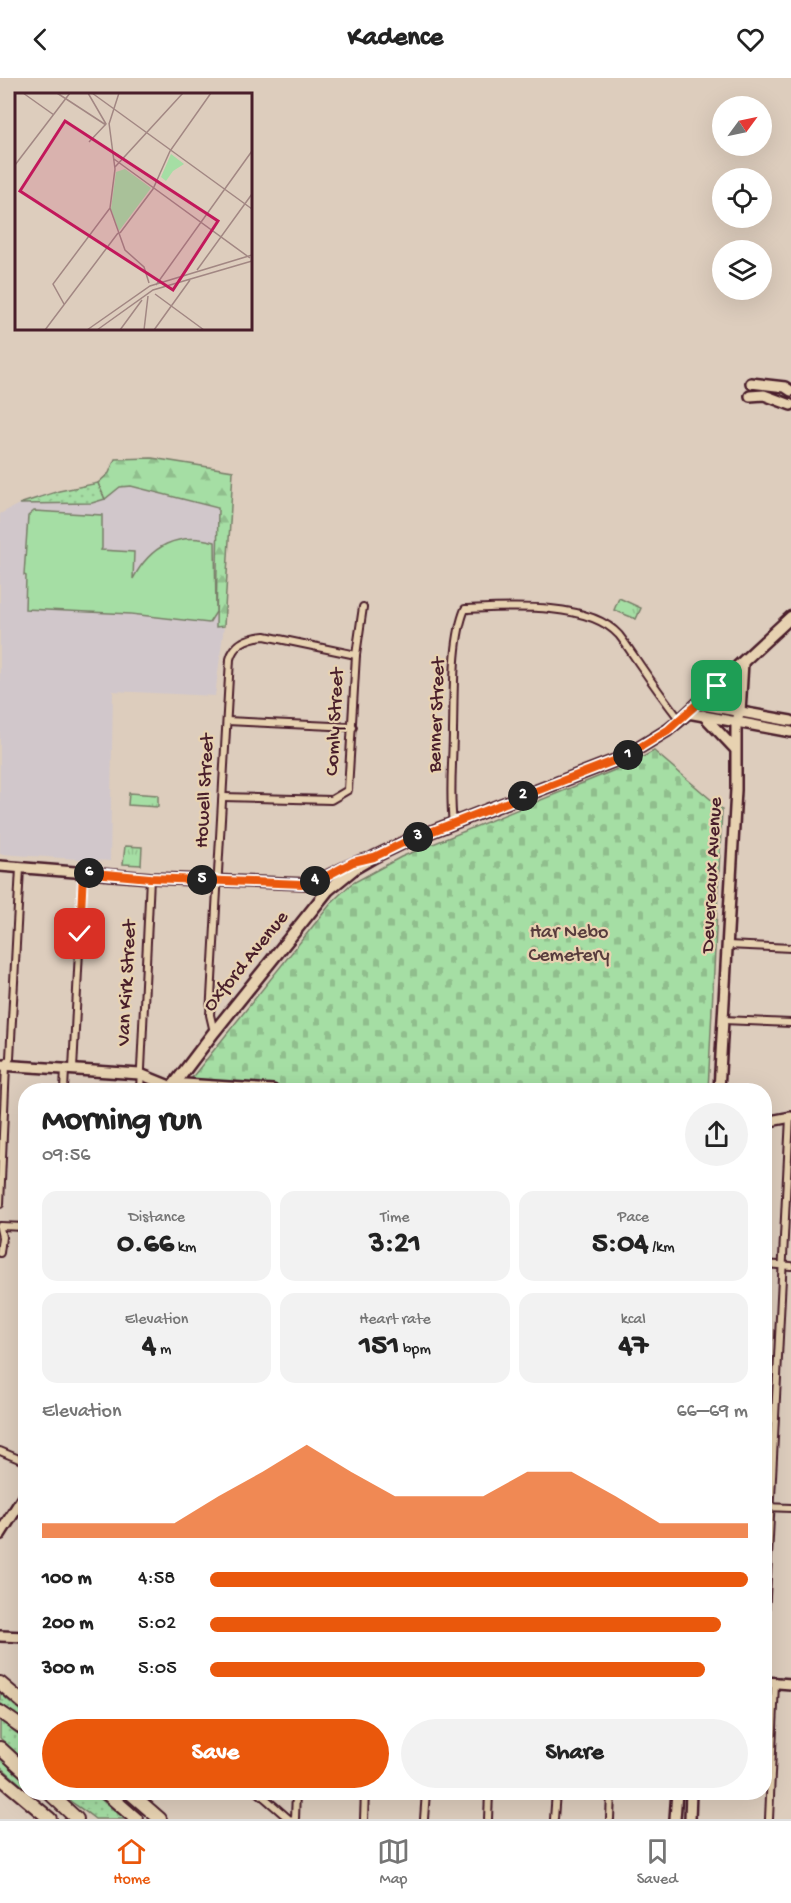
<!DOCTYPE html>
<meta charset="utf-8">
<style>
:root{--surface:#fff;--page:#f2f2f2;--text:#222;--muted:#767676;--line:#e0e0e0;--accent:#ea580c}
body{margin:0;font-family:"Gochi Hand",sans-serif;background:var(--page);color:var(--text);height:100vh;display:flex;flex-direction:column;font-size:22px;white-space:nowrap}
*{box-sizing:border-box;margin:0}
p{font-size:20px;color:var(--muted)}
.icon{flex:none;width:33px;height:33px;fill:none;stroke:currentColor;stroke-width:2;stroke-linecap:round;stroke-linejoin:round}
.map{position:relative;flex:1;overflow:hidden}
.details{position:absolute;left:18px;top:1005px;width:754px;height:717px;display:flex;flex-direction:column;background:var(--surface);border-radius:24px;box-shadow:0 6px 24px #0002}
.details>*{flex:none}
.needle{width:39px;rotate:57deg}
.buttons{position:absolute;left:712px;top:18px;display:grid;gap:12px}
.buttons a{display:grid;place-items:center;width:60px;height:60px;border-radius:50%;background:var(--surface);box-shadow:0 6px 24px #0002;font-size:30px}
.pin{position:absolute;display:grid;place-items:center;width:51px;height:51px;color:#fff;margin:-26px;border-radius:12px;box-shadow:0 3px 9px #0006}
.km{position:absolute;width:30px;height:30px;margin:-15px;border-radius:50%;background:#222;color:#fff;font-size:16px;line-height:30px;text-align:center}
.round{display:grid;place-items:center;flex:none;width:63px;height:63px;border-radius:32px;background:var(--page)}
.overview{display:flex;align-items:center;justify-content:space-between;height:102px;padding:0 24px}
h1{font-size:33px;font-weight:700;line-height:45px}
.metrics{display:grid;grid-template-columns:repeat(3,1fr);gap:9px;height:102px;padding:6px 24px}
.metrics div{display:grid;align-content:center;border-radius:15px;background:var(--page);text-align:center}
.metrics b{font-size:30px;font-weight:700}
.metrics small{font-size:16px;font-weight:400}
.metrics p{font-size:16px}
.chart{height:168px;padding:12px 24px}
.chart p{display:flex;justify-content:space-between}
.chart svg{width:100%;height:108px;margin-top:6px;fill:var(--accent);opacity:.7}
.action{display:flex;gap:12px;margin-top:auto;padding:12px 24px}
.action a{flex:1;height:69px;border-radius:36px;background:var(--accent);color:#fff;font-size:24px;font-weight:700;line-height:69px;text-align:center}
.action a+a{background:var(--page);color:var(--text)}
ul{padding:0 24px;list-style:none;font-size:20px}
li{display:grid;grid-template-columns:96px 72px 1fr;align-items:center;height:45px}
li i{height:15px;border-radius:8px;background:var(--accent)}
header{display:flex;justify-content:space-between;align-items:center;height:78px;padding:0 24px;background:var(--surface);font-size:27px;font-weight:700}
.tabs{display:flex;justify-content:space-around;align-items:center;height:84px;border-top:2px solid var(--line);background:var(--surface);font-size:16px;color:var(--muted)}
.tabs a{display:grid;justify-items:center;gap:3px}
.tabs .on{color:var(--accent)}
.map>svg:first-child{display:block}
.built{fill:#d1c7cb}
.grass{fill:url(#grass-dots);stroke:#787e68;stroke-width:1.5}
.forest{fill:url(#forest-firs);stroke:#787e68;stroke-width:1.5}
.cemetery{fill:url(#cemetery-stones);stroke:#787e68;stroke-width:1.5}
.park{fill:url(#park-tufts);stroke:#787e68;stroke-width:1.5}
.pitch{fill:#a5dea4;stroke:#787e68;stroke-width:1.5}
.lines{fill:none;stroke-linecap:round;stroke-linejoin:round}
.street-casing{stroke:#4a1f2b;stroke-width:10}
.secondary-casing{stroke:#4a1f2b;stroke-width:14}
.primary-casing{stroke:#4a1f2b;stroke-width:15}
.highway-casing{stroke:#4a1f2b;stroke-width:16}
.street{stroke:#e7d2b1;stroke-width:6}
.secondary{stroke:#e7d2b1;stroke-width:9}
.primary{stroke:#e7d2b1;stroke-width:10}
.highway{stroke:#e7d2b1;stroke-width:12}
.route-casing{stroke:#fff;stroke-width:12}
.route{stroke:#ea580c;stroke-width:8}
.labels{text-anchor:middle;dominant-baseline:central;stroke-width:4.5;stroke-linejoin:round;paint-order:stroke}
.street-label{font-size:20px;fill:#4a1f2b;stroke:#e7d2b1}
.park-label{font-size:20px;fill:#583c3d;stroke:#e7d2b1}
.inset-road{fill:none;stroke:#a28783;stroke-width:1.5}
.view{fill:#c2185b;fill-opacity:0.15;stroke:#c2185b;stroke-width:3}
.inset-edge{fill:none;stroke:#4a1f2b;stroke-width:3}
</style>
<header><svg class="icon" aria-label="back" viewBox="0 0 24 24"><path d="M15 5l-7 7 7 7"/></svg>Kadence<svg class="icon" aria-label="heart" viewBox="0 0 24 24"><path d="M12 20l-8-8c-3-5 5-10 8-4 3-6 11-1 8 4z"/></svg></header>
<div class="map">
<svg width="791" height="1741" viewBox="0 0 791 1741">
<defs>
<pattern id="grass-dots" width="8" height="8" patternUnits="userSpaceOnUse" patternTransform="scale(1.5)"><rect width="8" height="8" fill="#a5dea4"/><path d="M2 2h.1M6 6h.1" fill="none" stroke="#90be8d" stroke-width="1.8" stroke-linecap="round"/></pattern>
<pattern id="forest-firs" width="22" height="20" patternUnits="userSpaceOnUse" patternTransform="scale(1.5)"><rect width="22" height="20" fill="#a5dea4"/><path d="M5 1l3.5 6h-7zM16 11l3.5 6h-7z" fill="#90be8d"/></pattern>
<pattern id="cemetery-stones" width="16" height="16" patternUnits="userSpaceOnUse" patternTransform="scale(1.5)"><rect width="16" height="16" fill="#a5dea4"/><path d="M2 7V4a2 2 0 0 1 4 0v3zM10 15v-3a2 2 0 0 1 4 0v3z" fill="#90be8d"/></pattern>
<pattern id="park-tufts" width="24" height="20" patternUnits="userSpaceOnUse" patternTransform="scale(1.5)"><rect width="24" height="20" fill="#a5dea4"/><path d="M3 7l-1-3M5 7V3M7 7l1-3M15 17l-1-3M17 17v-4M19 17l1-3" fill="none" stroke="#90be8d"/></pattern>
</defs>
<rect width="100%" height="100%" fill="#ddcdbd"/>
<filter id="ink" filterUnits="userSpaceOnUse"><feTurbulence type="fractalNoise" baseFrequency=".0167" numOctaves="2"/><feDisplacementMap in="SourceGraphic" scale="12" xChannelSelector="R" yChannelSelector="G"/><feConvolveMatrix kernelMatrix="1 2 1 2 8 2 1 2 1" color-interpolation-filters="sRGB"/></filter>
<g filter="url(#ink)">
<polygon class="built" points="98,405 105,421 120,409 131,408 218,430 216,548 224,548 215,618 113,613 110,783 0,776 0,436 19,426 40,418"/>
<g class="grass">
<polygon points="98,405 105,421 92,425 19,426 59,413"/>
<polygon points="0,1615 25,1637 25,1643 0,1625"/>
<polygon points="0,1643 25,1661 25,1683 0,1660"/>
<polygon points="0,1680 25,1703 25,1710 0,1688"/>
<path d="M60 1715H93L125 1741H95C83 1731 71 1725 60 1715Z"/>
</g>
<polygon class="forest" points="152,380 233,393 224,548 216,549 218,430 131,408 120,409 105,421 98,405 109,395 115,381"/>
<polygon class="cemetery" points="654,673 722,731 708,1012 344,1012 190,1002 333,823 351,806 401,779 632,685"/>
<g class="park">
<polygon points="619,520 641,530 636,541 614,532"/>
<polygon points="129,715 158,717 158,729 128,727"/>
<polygon points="125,768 142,769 141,787 123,786"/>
</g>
<path class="pitch" d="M34 433 102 437V470L101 472 134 474 133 501C150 468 178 453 215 464L216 534 209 545 131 536 25 531 26 498 24 497 28 438Z"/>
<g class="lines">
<defs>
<g id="street">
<polyline points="227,643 353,649"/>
<polyline points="223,719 331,722 348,712 356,577 363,529"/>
<path d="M453 745C449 714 453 683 453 652 454 617 452 562 465 531 507 529 589 523 619 557 626 566 633 577 640 587 653 606 666 624 680 642"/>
<polyline points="727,867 791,870"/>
<polyline points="723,942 791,945"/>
<path d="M214 954 210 937 230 581C234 565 249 559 265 558L356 577"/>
<polyline points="73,991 83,794"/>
<polyline points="64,1012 65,991"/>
<polyline points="140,1012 150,800"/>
<polyline points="0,1126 6,987 10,980 20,790"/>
<polyline points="0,1148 26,1149"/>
<polyline points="0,1150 2,1159 0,1175"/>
<polyline points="765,1186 791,1188"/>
<polyline points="0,1373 26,1384"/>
<polyline points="765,1429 791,1430"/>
<polyline points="765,1539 790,1039"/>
<polyline points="258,1714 289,1741"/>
<polyline points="295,1741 296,1714"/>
<polyline points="364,1741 365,1714"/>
<polyline points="424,1741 426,1714"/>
<polyline points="488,1741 489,1714"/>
<polyline points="554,1741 556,1714"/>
<polyline points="610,1741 611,1714"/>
<polyline points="769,1741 775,1605"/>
</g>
<g id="secondary">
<polyline points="751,305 785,309 791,313"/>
<polyline points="750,318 764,317 791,327"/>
<polyline points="697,626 791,643"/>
<polyline points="688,635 791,654"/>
<polyline points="703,637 735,671"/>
<polyline points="0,788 150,800 309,806 328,812"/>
<path d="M307 805C328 801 345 786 366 781"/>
<polyline points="0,987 140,996 172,1009 175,1012"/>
<polyline points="172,1009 185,1006 273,1012"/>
<polyline points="719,1012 736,712 736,645 740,634 743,584"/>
<polyline points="765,1044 791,1039"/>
<polyline points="0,1558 26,1559"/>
<polyline points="765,1604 791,1606"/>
<polyline points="675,1741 677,1714"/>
<polyline points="690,1741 691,1714"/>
</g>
<g id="primary">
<polyline points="170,1012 214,954 316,827 328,812 355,790 374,779 407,763 624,679 668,652 680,642 791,539"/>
<polyline points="0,1456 26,1415"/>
</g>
<g id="highway">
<polyline points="0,1605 26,1627"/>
<polyline points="0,1634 26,1652"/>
<polyline points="0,1670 26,1694"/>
<polyline points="0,1699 50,1741"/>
<polyline points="48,1714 77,1741"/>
<polyline points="105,1714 136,1741"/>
<polyline points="129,1714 160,1741"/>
</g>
</defs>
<use href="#street" class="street-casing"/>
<use href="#secondary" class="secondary-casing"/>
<use href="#primary" class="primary-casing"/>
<use href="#highway" class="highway-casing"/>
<use href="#street" class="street"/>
<use href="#secondary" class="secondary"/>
<use href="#primary" class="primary"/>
<use href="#highway" class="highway"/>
</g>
</g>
<g class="lines" filter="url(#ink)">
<defs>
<polyline id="route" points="80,856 83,794 150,800 302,806 323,800 353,784 374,779 407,763 624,679 668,652 717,608"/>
</defs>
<use href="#route" class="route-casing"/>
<use href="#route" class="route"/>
</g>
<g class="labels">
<g class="street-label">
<text transform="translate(438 637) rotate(-88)">Benner Street</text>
<text transform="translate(336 644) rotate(-87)">Comly Street</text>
<text transform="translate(206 713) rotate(-87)">Howell Street</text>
<text transform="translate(713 797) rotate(-87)">Devereaux Avenue</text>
<text transform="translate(247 884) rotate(-51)">Oxford Avenue</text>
<text transform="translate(128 905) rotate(-87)">Van Kirk Street</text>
</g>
<g class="park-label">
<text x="569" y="855">Har Nebo<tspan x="569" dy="23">Cemetery</tspan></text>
</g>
</g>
<g transform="translate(15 15)">
<rect width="237" height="237" fill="#ddcdbd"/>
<path d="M110 76 136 95 104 138 96 116 101 79Z" fill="#a5dea4"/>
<path d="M156 61 169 71 158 78 151 88 146 84Z" fill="#a5dea4"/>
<path class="inset-road" d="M8 0 39 22M42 0 91 32M73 0 91 31 74 49M77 0 237 116M94 30 100 76 95 115 110 157 129 174 134 190M94 31 104 0M99 66 235 165M0 72 55 0M100 74 168 0M105 140 138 96 155 58 196 0M182 177 237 101M141 192 237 58M140 201 189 237M49 211 38 191 95 115M30 237 103 140M72 237 135 193 237 162M82 237 138 197 237 168M105 237 127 207M129 237 133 203M139 237 175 187"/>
<path class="view" d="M50 28 203 128 158 197 5 98Z"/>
<rect width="237" height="237" class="inset-edge"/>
</g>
</svg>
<div class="buttons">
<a><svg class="needle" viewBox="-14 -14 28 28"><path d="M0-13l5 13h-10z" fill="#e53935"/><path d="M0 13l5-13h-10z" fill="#767676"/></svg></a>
<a><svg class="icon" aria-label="locate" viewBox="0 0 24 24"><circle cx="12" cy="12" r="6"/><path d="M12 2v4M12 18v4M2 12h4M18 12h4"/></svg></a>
<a><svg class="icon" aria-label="layers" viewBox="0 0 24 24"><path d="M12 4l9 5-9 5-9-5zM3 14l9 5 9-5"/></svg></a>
</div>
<div class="pin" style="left:717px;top:608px;background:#1e9e55"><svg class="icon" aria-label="arrive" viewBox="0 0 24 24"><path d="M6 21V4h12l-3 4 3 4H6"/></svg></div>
<div class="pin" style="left:80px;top:856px;background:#d93025"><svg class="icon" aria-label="check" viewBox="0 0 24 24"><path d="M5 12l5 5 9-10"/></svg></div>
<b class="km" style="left:628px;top:677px">1</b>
<b class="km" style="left:523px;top:718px">2</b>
<b class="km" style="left:418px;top:759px">3</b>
<b class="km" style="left:315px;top:803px">4</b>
<b class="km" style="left:202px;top:802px">5</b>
<b class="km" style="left:89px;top:795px">6</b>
<section class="details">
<div class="overview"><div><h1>Morning run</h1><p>09:56</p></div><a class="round"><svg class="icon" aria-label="share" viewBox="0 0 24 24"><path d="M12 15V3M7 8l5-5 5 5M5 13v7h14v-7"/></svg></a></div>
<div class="metrics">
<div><p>Distance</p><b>0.66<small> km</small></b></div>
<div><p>Time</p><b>3:21</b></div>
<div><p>Pace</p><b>5:04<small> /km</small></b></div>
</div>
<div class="metrics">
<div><p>Elevation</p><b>4<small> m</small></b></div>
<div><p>Heart rate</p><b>151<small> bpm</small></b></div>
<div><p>kcal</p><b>47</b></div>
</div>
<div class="chart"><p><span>Elevation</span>66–69 m</p>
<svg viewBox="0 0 160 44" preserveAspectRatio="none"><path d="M0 44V38L10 38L20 38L30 38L40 27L50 17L60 6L70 17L80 27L90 27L100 27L110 17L120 17L130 27L140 38L150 38L160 38V44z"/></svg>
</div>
<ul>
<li><b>100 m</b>4:58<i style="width:100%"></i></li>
<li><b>200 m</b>5:02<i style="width:95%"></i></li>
<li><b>300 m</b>5:05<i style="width:92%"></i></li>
</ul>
<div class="action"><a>Save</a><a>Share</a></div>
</section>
</div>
<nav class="tabs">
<a class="on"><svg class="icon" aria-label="home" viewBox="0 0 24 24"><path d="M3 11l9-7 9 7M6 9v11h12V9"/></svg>Home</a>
<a><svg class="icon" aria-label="map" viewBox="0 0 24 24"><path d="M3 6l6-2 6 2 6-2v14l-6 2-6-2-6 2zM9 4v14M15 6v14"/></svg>Map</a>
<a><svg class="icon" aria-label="saved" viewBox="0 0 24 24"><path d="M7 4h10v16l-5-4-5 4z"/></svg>Saved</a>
</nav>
